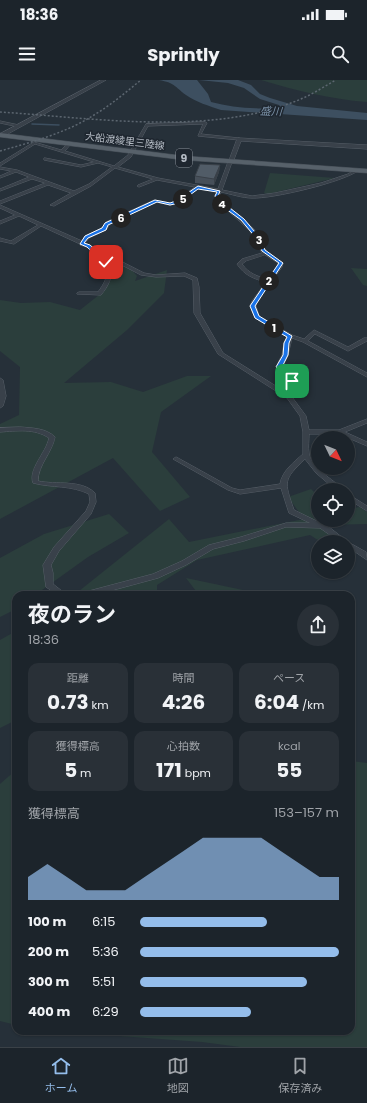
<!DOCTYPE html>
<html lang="ja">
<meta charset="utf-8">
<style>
:root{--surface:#1c242b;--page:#293037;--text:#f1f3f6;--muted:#a0a4a9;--line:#3a4147;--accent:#94bdeb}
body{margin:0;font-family:Poppins,"Noto Sans JP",sans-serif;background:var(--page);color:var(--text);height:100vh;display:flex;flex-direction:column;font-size:15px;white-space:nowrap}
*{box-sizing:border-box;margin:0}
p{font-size:13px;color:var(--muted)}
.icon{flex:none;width:22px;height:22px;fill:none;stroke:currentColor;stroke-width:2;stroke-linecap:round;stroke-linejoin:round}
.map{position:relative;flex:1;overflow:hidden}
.drawer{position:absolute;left:12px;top:511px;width:343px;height:444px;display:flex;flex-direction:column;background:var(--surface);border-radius:12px;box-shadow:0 1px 3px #0004,0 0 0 1px var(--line)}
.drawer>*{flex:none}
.needle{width:26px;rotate:133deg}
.buttons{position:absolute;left:311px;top:351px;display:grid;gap:8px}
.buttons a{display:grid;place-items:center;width:44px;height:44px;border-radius:50%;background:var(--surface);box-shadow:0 1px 3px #0004,0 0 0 1px var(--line);font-size:20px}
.pin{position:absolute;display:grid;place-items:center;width:34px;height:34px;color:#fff;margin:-17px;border-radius:8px;box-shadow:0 2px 6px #0006}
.km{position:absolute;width:20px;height:20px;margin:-10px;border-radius:50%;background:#222;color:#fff;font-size:11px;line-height:20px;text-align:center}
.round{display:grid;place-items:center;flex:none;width:42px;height:42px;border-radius:21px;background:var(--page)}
.headline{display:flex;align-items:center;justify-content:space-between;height:68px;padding:0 16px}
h1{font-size:22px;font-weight:700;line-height:30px}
.metrics{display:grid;grid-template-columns:repeat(3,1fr);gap:6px;height:68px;padding:4px 16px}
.metrics div{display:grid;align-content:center;border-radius:10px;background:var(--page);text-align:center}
.metrics b{font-size:20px;font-weight:700}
.metrics small{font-size:11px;font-weight:400}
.metrics p{font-size:11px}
.chart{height:112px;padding:8px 16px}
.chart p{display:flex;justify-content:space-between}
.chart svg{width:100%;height:72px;margin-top:4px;fill:var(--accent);opacity:.7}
ul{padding:0 16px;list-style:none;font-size:13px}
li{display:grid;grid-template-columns:64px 48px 1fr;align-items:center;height:30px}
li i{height:10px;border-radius:5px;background:var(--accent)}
.status{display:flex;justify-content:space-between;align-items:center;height:28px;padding:0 20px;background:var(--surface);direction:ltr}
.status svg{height:11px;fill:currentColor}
header{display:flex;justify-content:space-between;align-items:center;height:52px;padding:0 16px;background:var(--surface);font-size:18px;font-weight:700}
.tabs{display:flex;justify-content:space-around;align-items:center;height:56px;border-top:1px solid var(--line);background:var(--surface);font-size:11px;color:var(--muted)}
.tabs a{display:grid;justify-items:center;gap:2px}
.tabs .selected{color:var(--accent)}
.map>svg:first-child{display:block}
.green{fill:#2b3e3c}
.water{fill:#3d4f60}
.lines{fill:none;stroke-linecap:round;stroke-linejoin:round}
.stream{stroke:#3d4f60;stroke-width:1.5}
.minor-casing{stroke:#575f68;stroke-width:1}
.tertiary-casing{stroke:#575f68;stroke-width:1}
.primary-casing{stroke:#454d56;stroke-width:1}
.minor{fill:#39414a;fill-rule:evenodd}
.tertiary{fill:#39414a;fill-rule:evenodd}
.primary{fill:#57616a;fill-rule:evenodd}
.rail{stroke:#5c6670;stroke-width:1.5;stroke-dasharray:2 2;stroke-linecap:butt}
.wall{fill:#464f59}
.shaded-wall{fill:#394048}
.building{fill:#515c67;stroke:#394048}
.route{fill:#1a73e8;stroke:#fff}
.labels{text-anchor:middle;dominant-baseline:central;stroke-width:3;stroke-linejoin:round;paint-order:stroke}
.far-street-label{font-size:10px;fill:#b5bcc5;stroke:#1e262f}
.far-water-label{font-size:11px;font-style:italic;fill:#798fa5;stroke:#1e262f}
.shield{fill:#1e262f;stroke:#888f98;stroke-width:1}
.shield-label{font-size:11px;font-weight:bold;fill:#b5bcc5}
</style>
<div class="status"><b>18:36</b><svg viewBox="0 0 49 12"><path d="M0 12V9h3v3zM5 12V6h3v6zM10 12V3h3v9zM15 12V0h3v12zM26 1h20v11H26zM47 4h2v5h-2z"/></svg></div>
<header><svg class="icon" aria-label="menu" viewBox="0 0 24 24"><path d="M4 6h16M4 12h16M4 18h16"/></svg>Sprintly<svg class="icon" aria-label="search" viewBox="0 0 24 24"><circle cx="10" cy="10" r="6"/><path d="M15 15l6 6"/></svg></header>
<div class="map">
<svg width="367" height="967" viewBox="0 0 367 967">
<rect width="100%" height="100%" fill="#263039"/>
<g class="green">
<path d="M261 0H367V22C329 19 298 11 261 0Z"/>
<polygon points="270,93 335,98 268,114 264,113"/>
<polygon points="123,180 137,196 135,201 167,190 164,213 127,250 64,303 111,302 143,312 187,296 211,296 161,332 152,372 190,417 160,431 113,378 0,439 0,344 19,335 20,287 0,271 0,220 21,223 50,222 80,230 104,211"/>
<polygon points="351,188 367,189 367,206 363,205"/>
<polygon points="311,409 318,416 318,440 348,440 348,429 360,427 367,432 367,444 324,445 348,462 321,462 310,455 197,480 157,505 157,515 74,515 169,439 189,462 304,439 288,417"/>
<polygon points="109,434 129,453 88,477 35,515 16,515 16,529 0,537 0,478 44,454"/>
<polygon points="186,498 267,515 199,515"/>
<polygon points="16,551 16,640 0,648 0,560"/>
<polygon points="351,681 367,683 367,967 240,967 202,962 51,951 351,951"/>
<polygon points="16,690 16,945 0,941 0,704"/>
</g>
<path class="water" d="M159 0H197L208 14 211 22C233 28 257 30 280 27L279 25 260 19 244 8 228 3 199 0H238L251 5 260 14 270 18 297 26 367 33V40L221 30C209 26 196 22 186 15 174 6 175 3 159 0Z"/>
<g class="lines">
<polyline class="stream" points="32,44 59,45"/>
<defs>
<g id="minor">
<polygon points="0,41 19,45 21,46 19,47 0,43"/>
<path d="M205 42 207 43 201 54 239 58 241 59 239 60 198 56 203 44 148 46 131 77 118 87 158 98 218 109 228 82 230 81 232 82 222 110 252 116 275 113 321 103 348 94 356 89 359 90C344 102 272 119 252 118 242 118 231 114 221 112L219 118 254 149 265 170 283 183 282 187 257 221 256 226 259 236 292 255 304 259 314 250 348 267 364 258H367V261L348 271 315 254 308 261 367 293V297L303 262 292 258 288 275 282 287C294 300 295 299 292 317L306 336 309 350H339L367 339V343L345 352 367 362V366L339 354H309C309 360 308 367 309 373 311 389 334 399 343 410H336L316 393 305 379C283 400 284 401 294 430L329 447 348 462 366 472 367 480 348 467V462H340L320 448 286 447 244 461 213 469 186 485 158 498 95 515H81L82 513 85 512 153 494 182 481 209 465 241 457 286 443H310L289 433 281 408 240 414 228 410 173 379 176 377 178 378 232 408 240 410 280 404C282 391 294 382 303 374V352L300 336 287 318 218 274 194 233 193 200 184 196 156 197 141 195 87 167 80 165V164L41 146 14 164 0 161V158L11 161 38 145 19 136 0 144V141L15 135 0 128V125L82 161 85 156 102 148 106 142 154 120 170 123 175 121 195 107 157 100 139 107 137 106 138 105 153 99 115 88 91 106 54 126 50 125 71 113 48 105 0 124V121L45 103 32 99 0 111V109L29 97 16 92 0 98V96L11 91 0 89V87L17 90 74 111 89 104 112 87 98 83 81 87 44 80V78H45L81 85 94 82 35 64 0 86V83L34 62 61 70 68 63H70V65L65 71 114 86 128 75 146 44ZM199 108 217 112 215 119 250 151 262 173 242 179 237 184C244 195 254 199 266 202L252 221 250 226 255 238 287 257 284 263 282 275 276 287 288 299 287 313 223 273 200 233 199 207 197 198 185 193 156 195 144 193 85 163 89 158 106 150 110 144 156 122 170 125 179 123ZM265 175 278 183V187L268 199C258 197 248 193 242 184L246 181Z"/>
<path d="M97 175H101L111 186C113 198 108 206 101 215L77 214V213L79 212H98C104 204 108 197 107 186L97 177Z"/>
<polygon points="0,298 3,300 6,316 3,326 0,328"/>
<path d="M20 347C32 348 46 348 55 357 52 373 38 385 38 401 56 405 81 399 95 413L96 422 91 434 59 471 51 485 53 493V504L67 515H58L46 507 43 485 54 467 86 431 90 422 89 414C71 405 52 408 33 403 28 389 46 373 49 358 34 348 17 351 0 352V348Z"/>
<polygon points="348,414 367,426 367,431 348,419"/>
</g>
<g id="tertiary">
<polygon points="101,0 106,0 4,56 0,56 0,54"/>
<polygon points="239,58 367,65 367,69 241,61 233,82 228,83 237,59"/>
</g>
<polygon id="primary" points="0,53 184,76 367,89 367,93 184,80 0,57"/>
</defs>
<use href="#minor" class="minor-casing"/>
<use href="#tertiary" class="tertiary-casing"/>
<use href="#primary" class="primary-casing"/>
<use href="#minor" class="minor"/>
<use href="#tertiary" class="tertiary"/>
<use href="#primary" class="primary"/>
<g class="rail">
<path d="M0 32C94 38 212 57 301 19 313 14 325 6 336 0"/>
<path d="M0 71C32 62 66 53 94 35 111 25 126 12 141 0"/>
</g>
</g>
<polygon class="wall" points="220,85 219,92 214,105 195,103 195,96"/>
<polygon class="shaded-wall" points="220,85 219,92 214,105 214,99"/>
<polygon class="building" points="200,84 220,85 214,99 195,96"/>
<polygon class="route" points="198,106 220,111 218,116 221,121 244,139 260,158 265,170 283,183 255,226 259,236 292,256 289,263 288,275 282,287 292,296 294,302 290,302 288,298 276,287 283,275 284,263 287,257 255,238 250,226 279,183 262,171 256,158 241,140 218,123 215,116 217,112 198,109 179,123 170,125 157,122 108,145 106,150 88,158 84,163 90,165 108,181 108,183 104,183 87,167 80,164 85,156 102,148 105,143 155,120 170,123 176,121"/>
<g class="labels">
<g class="far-street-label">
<text transform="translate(125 61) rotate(7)">大船渡綾里三陸線</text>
</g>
<g class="far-water-label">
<text transform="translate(271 31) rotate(3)">盛川</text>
</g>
<rect class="shield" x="176" y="69" width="16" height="18" rx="3"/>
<g class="shield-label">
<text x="184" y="78">9</text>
</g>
</g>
</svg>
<div class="buttons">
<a><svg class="needle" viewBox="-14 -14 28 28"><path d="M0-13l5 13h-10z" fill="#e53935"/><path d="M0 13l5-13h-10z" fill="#a0a4a9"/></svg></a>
<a><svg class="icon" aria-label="locate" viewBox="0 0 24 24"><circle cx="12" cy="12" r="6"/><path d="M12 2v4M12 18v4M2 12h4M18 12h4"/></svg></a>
<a><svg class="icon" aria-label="layers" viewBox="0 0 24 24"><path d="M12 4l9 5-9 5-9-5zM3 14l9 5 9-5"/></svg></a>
</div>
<div class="pin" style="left:292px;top:301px;background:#1e9e55"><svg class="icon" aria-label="arrive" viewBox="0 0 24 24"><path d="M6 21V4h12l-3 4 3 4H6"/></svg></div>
<div class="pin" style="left:106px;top:182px;background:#d93025"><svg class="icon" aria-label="check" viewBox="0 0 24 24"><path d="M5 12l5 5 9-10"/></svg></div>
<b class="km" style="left:274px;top:248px">1</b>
<b class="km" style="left:269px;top:201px">2</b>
<b class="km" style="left:259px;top:160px">3</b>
<b class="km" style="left:222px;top:124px">4</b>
<b class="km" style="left:183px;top:119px">5</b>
<b class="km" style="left:121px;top:138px">6</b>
<section class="drawer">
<div class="headline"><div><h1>夜のラン</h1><p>18:36</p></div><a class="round"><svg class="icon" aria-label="share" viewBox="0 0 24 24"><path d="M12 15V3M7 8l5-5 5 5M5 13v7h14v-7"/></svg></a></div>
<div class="metrics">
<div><p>距離</p><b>0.73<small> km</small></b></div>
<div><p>時間</p><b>4:26</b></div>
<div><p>ペース</p><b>6:04<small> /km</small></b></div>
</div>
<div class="metrics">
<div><p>獲得標高</p><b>5<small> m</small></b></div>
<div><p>心拍数</p><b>171<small> bpm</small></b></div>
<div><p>kcal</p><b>55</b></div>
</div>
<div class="chart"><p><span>獲得標高</span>153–157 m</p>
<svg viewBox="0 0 160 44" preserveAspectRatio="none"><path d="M0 44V30L10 22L20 30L30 38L40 38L50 38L60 30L70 22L80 14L90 6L100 6L110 6L120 6L130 14L140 22L150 30L160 30V44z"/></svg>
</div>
<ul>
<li><b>100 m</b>6:15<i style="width:64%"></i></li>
<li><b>200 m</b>5:36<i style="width:100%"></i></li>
<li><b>300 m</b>5:51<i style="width:84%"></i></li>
<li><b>400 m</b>6:29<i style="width:56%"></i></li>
</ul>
</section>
</div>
<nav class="tabs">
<a class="selected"><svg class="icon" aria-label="home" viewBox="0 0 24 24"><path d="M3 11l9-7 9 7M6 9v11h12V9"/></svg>ホーム</a>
<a><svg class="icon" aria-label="map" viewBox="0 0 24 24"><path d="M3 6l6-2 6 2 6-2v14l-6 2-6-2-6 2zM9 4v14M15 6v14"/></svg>地図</a>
<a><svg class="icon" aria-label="saved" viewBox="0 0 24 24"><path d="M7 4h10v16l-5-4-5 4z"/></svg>保存済み</a>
</nav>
